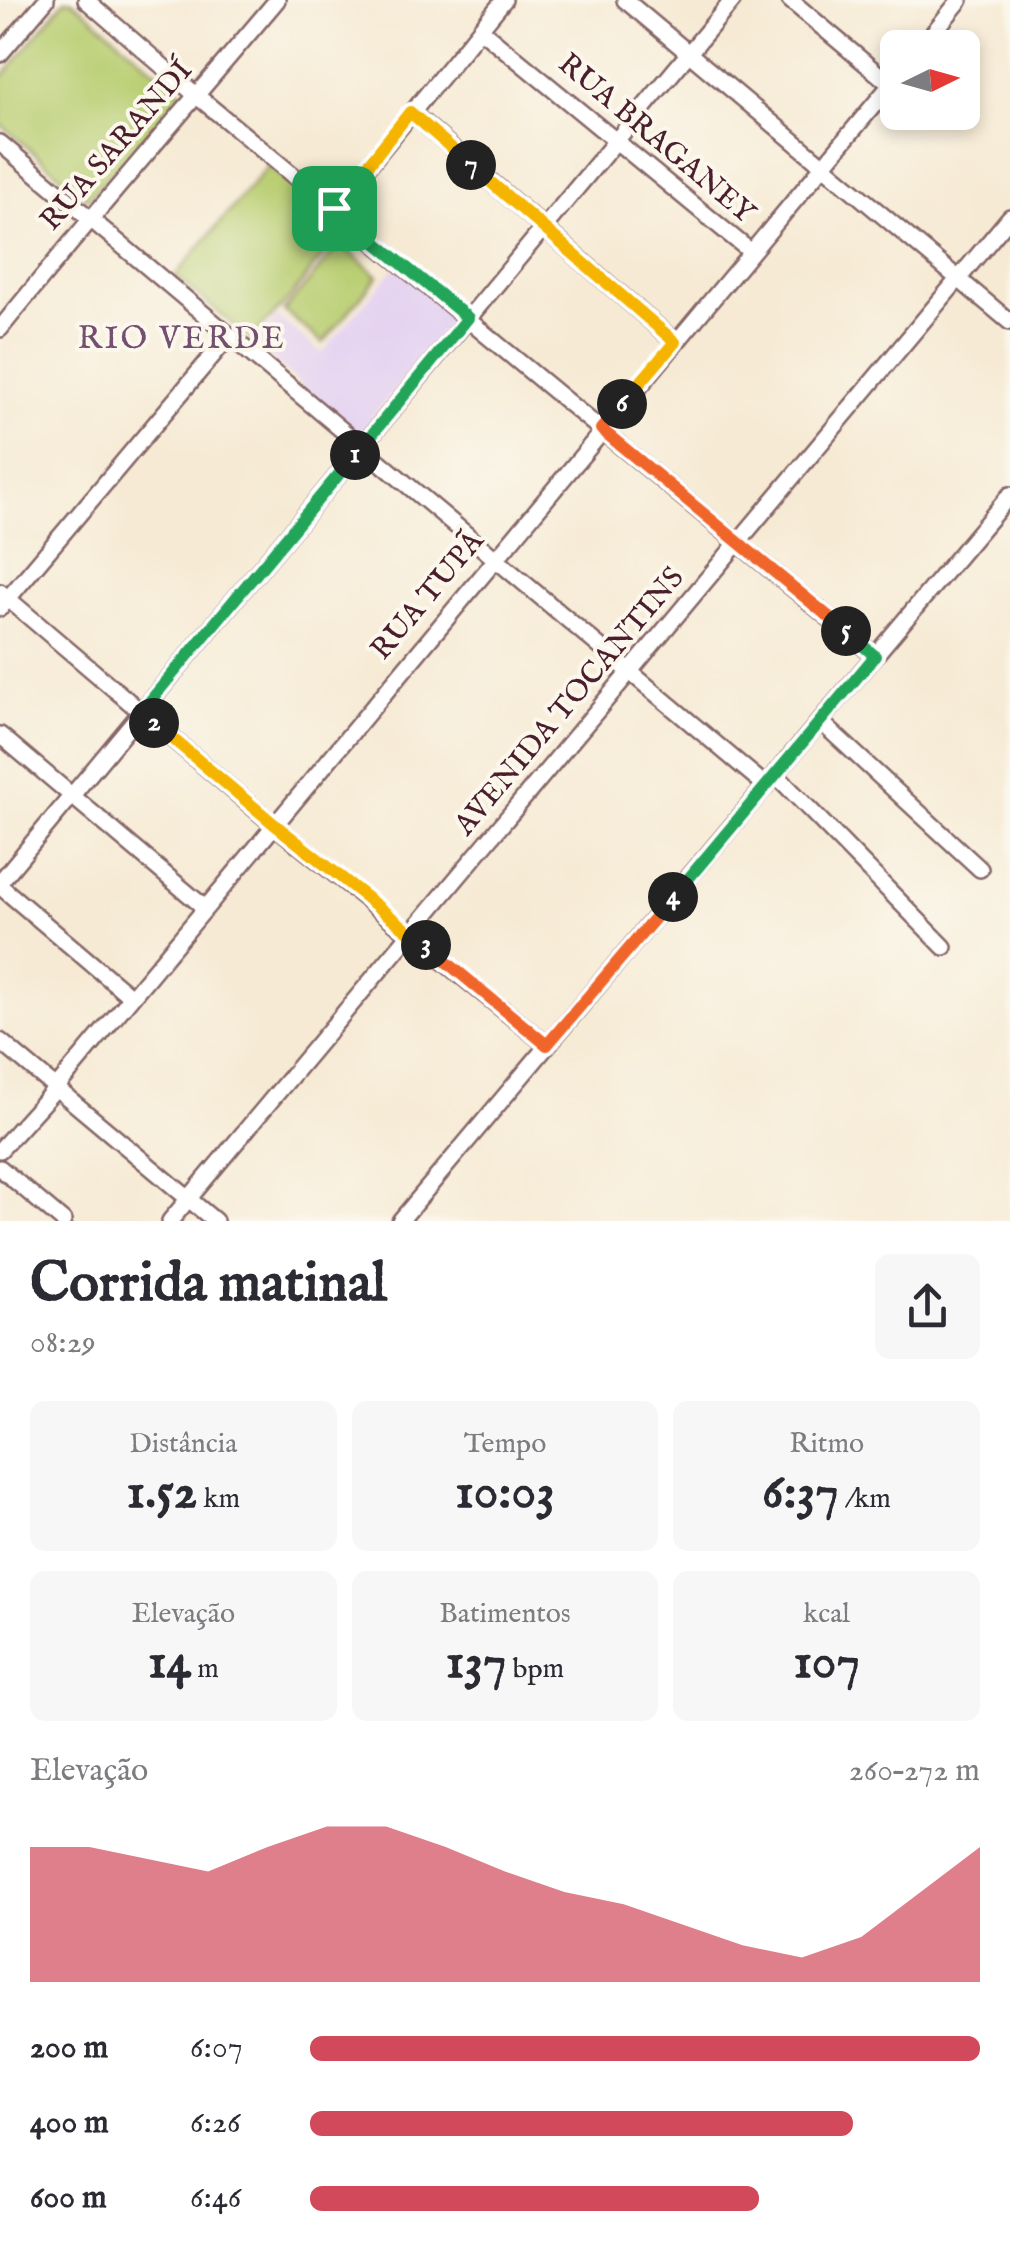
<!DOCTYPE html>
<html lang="pt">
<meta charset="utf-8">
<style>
:root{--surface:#fff;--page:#f7f7f7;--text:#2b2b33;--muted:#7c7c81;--accent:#d1495b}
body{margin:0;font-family:"IM FELL English",serif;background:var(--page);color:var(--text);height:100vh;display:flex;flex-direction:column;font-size:38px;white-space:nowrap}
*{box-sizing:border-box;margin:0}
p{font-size:32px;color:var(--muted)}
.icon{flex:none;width:55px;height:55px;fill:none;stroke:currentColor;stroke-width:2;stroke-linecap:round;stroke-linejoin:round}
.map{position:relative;height:1221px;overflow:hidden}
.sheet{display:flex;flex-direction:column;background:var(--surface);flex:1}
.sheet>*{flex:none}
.needle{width:65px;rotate:85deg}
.buttons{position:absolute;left:880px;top:30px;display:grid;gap:20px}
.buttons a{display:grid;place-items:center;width:100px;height:100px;border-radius:15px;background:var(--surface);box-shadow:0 5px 15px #0003;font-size:50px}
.pin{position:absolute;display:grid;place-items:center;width:85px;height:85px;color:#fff;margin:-42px;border-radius:20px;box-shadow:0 5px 15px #0006}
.km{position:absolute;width:50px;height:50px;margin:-25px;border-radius:50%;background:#222;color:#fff;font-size:28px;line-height:50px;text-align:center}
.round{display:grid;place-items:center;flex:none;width:105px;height:105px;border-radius:15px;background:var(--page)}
.overview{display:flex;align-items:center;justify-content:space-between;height:170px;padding:0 30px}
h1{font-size:55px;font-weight:700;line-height:75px}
.metrics{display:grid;grid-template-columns:repeat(3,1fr);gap:15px;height:170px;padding:10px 30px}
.metrics div{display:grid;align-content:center;border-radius:15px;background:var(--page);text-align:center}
.metrics b{font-size:50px;font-weight:700}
.metrics small{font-size:28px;font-weight:400}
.metrics p{font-size:28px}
.chart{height:280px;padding:20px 30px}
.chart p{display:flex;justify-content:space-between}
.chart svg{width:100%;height:180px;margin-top:10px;fill:var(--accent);opacity:.7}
ul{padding:0 30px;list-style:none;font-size:32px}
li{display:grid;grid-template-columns:160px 120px 1fr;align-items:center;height:75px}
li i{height:25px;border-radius:12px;background:var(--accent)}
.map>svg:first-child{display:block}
.built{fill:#e5d3f1}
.park{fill:#b9ce72;stroke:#82764e;stroke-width:2.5}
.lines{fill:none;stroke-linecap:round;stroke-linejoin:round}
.minor-casing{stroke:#866666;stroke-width:20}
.minor{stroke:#fff;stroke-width:15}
.split-1-casing{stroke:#fff;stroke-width:20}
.split-2-casing{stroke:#fff;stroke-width:20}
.split-3-casing{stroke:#fff;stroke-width:20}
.split-4-casing{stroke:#fff;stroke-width:20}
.split-5-casing{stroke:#fff;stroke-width:20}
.split-6-casing{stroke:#fff;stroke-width:20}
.split-7-casing{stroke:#fff;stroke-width:20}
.split-8-casing{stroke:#fff;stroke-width:20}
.split-1{stroke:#22a559;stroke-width:12}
.split-2{stroke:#22a559;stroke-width:12}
.split-3{stroke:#f5b400;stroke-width:12}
.split-4{stroke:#f0652b;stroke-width:12}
.split-5{stroke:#22a559;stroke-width:12}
.split-6{stroke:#f0652b;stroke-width:12}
.split-7{stroke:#f5b400;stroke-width:12}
.split-8{stroke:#f5b400;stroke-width:12}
.labels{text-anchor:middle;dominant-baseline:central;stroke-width:8;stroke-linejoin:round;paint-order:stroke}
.street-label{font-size:30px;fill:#4a1f2b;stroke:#fbf7ec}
.neighbourhood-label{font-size:32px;letter-spacing:2.5px;fill:#734f70;stroke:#fbf7ec}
</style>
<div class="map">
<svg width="1010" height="1221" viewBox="0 0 1010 1221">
<rect width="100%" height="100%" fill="#fbf7ec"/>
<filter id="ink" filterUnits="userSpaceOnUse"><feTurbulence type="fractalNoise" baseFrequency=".01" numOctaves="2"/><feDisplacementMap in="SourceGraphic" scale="20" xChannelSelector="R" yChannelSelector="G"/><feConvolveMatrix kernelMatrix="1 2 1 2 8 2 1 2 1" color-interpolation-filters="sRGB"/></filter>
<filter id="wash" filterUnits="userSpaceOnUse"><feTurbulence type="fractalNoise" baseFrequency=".0048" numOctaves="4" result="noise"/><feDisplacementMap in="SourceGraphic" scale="40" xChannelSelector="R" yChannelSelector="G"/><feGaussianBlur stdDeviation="2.25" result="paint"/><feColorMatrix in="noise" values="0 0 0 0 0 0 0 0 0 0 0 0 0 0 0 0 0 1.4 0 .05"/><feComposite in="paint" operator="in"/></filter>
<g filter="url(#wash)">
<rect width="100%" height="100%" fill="#f6ead4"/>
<polygon class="built" points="395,267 453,317 357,436 255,343 277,316 322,353"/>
<g class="park">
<polygon points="65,0 72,0 183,94 88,199 0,124 0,80"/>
<polygon points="268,166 345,227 289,299 250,339 175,276"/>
<polygon points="340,244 378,276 323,343 284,311"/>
</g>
</g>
<g filter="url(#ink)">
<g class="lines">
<defs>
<g id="minor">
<polyline points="86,0 197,96 875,656"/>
<polyline points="625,0 1010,322"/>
<polyline points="790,0 890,84"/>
<polyline points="481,30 751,252"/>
<polyline points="921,48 960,0"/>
<polyline points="0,54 46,0"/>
<polyline points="411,112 675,342"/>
<polyline points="0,143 766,786"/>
<polyline points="334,208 504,0"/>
<path d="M0 329C90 217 185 110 277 0"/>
<polyline points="0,592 274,825 547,1045"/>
<polyline points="0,608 230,335"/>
<polyline points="820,721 980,869"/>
<polyline points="0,735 205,908"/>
<polyline points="776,775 944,947"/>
<polyline points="0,882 733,0"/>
<polyline points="0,886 131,997"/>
<polyline points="0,1041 215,1221"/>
<polyline points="0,1150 56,1088 898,76"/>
<polyline points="0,1168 63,1221"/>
<polyline points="170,1221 1010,217"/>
<polyline points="400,1221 1010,495"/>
</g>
</defs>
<use href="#minor" class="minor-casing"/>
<use href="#minor" class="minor"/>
</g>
</g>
<g class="lines" filter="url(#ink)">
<defs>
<polyline id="split-1" points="334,208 468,318 355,455"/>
<polyline id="split-2" points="154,723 141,712 355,455"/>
<polyline id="split-3" points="154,723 274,824 426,945"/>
<polyline id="split-4" points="426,945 547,1045 673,897"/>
<polyline id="split-5" points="673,897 875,656 846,631"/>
<polyline id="split-6" points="622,404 601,429 846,631"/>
<polyline id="split-7" points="471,165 675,342 622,404"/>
<polyline id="split-8" points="334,208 410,112 471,165"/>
</defs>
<use href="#split-1" class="split-1-casing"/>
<use href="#split-2" class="split-2-casing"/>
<use href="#split-3" class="split-3-casing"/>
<use href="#split-4" class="split-4-casing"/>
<use href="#split-5" class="split-5-casing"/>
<use href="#split-6" class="split-6-casing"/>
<use href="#split-7" class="split-7-casing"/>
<use href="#split-8" class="split-8-casing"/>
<use href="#split-1" class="split-1"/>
<use href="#split-2" class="split-2"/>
<use href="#split-3" class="split-3"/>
<use href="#split-4" class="split-4"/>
<use href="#split-5" class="split-5"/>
<use href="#split-6" class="split-6"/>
<use href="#split-7" class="split-7"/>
<use href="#split-8" class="split-8"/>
</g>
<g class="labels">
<g class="street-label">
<text transform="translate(656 139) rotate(40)">RUA BRAGANEY</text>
<text transform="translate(117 146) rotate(-49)">RUA SARANDÍ</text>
<text transform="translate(428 596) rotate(-50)">RUA TUPÃ</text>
<text transform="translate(570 702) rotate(-50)">AVENIDA TOCANTINS</text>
</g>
<g class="neighbourhood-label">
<text x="182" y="339">RIO VERDE</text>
</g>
</g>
</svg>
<div class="buttons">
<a><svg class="needle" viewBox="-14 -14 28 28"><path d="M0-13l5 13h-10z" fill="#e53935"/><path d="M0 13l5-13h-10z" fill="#7c7c81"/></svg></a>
</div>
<div class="pin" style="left:334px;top:208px;background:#1e9e55"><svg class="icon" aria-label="arrive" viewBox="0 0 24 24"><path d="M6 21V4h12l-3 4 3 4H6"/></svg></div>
<b class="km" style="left:355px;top:455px">1</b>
<b class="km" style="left:154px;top:723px">2</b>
<b class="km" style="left:426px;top:945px">3</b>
<b class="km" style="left:673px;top:897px">4</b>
<b class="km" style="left:846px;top:631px">5</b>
<b class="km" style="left:622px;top:404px">6</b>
<b class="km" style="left:471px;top:165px">7</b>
</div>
<section class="sheet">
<div class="overview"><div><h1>Corrida matinal</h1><p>08:29</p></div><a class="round"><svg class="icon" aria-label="share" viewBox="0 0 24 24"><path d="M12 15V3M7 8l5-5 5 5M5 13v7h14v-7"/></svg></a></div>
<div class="metrics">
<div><p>Distância</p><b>1.52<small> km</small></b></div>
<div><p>Tempo</p><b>10:03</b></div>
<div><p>Ritmo</p><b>6:37<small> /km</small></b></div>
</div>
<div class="metrics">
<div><p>Elevação</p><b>14<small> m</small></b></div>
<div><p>Batimentos</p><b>137<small> bpm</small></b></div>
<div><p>kcal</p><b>107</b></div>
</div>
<div class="chart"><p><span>Elevação</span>260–272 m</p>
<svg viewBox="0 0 160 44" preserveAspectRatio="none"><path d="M0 44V11L10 11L20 14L30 17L40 11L50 6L60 6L70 11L80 17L90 22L100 25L110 30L120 35L130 38L140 33L150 22L160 11V44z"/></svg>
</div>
<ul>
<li><b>200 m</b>6:07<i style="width:100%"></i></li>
<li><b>400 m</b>6:26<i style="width:81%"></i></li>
<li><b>600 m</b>6:46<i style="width:67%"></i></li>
</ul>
</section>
